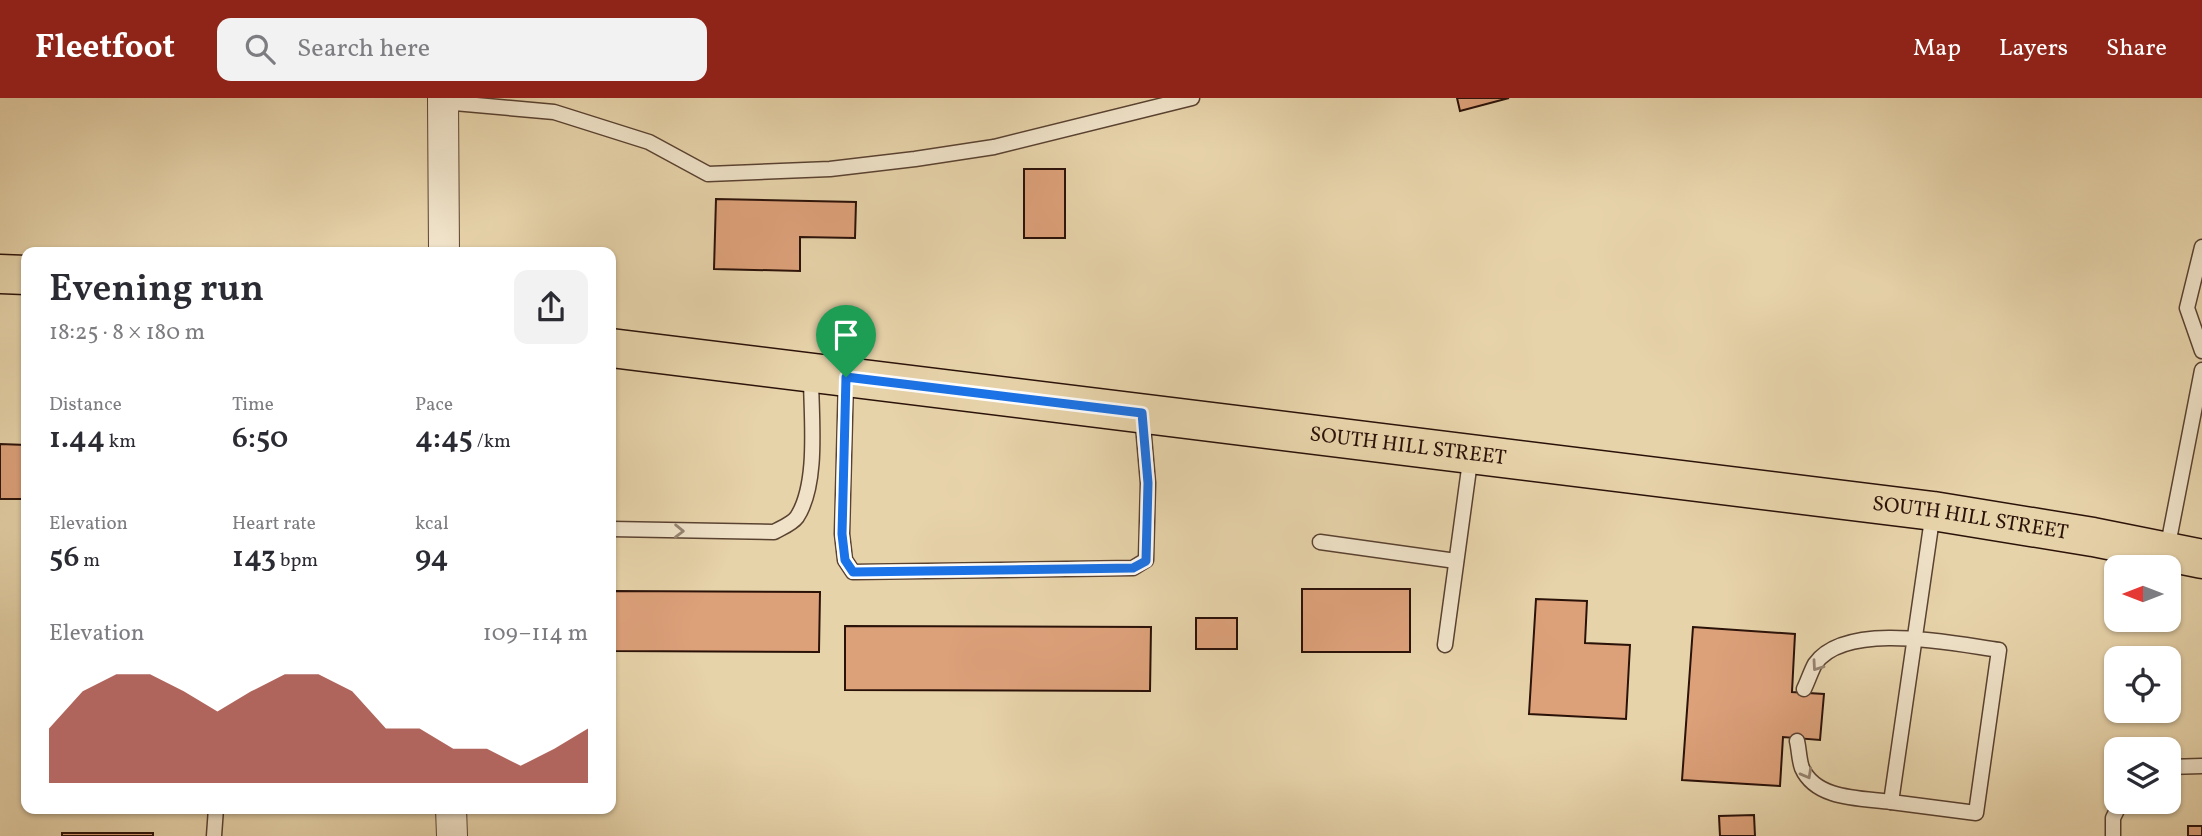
<!DOCTYPE html>
<meta charset="utf-8">
<style>
:root{--surface:#fff;--page:#f2f2f3;--text:#2b2b33;--muted:#7c7c81;--accent:#8f2418}
body{margin:0;font-family:Vollkorn,serif;background:var(--page);color:var(--text);height:100vh;display:flex;flex-direction:column;font-size:26px;white-space:nowrap}
*{box-sizing:border-box;margin:0}
p{font-size:23px;color:var(--muted)}
.icon{flex:none;width:38px;height:38px;fill:none;stroke:currentColor;stroke-width:2;stroke-linecap:round;stroke-linejoin:round}
.map{position:relative;flex:1;overflow:hidden}
.drawer{position:absolute;left:21px;top:149px;width:595px;height:567px;display:flex;flex-direction:column;background:var(--surface);border-radius:14px;box-shadow:0 2px 5px #0004}
.drawer>*{flex:none}
.needle{width:46px;rotate:270deg}
.tools{position:absolute;left:2104px;top:457px;display:grid;gap:14px}
.tools a{display:grid;place-items:center;width:77px;height:77px;border-radius:14px;background:var(--surface);box-shadow:0 2px 5px #0004;font-size:35px}
.pin{position:absolute;display:grid;place-items:center;width:60px;height:60px;color:#fff;margin:-72px -30px;border-radius:50% 50% 50% 0;rotate:-45deg;box-shadow:0 0 7px #0007}
.pin .icon{rotate:45deg}
.round{display:grid;place-items:center;flex:none;width:74px;height:74px;border-radius:14px;background:var(--page)}
.summary{display:flex;align-items:center;justify-content:space-between;height:119px;padding:0 28px}
h1{font-size:38px;font-weight:600;line-height:52px}
.metrics{display:grid;grid-template-columns:repeat(3,1fr);gap:10px;height:119px;padding:7px 28px}
.metrics div{display:grid;align-content:center}
.metrics b{font-size:30px;font-weight:600}
.metrics small{font-size:19px;font-weight:400}
.metrics p{font-size:19px}
.chart{height:196px;padding:14px 28px}
.chart p{display:flex;justify-content:space-between}
.chart svg{width:100%;height:126px;margin-top:7px;fill:var(--accent);opacity:.7}
header{display:flex;align-items:center;gap:42px;box-sizing:border-box;height:98px;padding:0 35px;background:var(--accent);color:#fff}
header strong{font-size:33px}
nav{display:flex;gap:38px;margin-inline-start:auto;font-size:24px}
.search{width:490px;height:63px;background:var(--page);display:flex;align-items:center;gap:18px;box-sizing:border-box;padding:0 24px;border-radius:14px;color:var(--muted);font-size:26px}
.map>svg:first-child{display:block}
.building{fill:#dda17a;stroke:#2b1209;stroke-width:2}
.lines{fill:none;stroke-linecap:round;stroke-linejoin:round}
.service-casing{stroke:#5a4231;stroke-width:17}
.minor-casing{stroke:#5a4231;stroke-width:32}
.primary-casing{stroke:#2b1209;stroke-width:41}
.service{stroke:#efe2c8;stroke-width:14}
.minor{stroke:#efe2c8;stroke-width:30}
.primary{stroke:#e7d3aa;stroke-width:38}
.oneway{stroke:#978472}
.route-casing{stroke:#fff;stroke-width:14}
.route{stroke:#1a73e8;stroke-width:9}
.labels{text-anchor:middle;dominant-baseline:central;stroke-width:6;stroke-linejoin:round;paint-order:stroke}
.street-label{font-size:21px;fill:#2b1209;stroke:#efe2c8}
</style>
<header>
<strong>Fleetfoot</strong>
<div class="search"><svg class="icon" aria-label="search" viewBox="0 0 24 24"><circle cx="10" cy="10" r="6"/><path d="M15 15l6 6"/></svg>Search here</div>
<nav><a>Map</a><a>Layers</a><a>Share</a></nav>
</header>
<div class="map">
<svg width="2202" height="738" viewBox="0 0 2202 738">
<rect width="100%" height="100%" fill="#e7d3aa"/>
<filter id="stains"><feTurbulence type="fractalNoise" baseFrequency=".00286" numOctaves="4"/><feColorMatrix values="0 0 0 0 .2 0 0 0 0 .09 0 0 0 0 .02 0 0 0 .5 -.17"/></filter>
<radialGradient id="worn" r=".72"><stop offset=".6" stop-color="#630" stop-opacity="0"/><stop offset="1" stop-color="#630" stop-opacity=".3"/></radialGradient>
<g class="building">
<polygon points="1457,0 1509,0 1460,13"/>
<rect x="1024" y="71" width="41" height="69"/>
<polygon points="716,101 856,104 855,140 800,139 800,173 714,171"/>
<polygon points="0,346 26,347 26,401 0,401"/>
<rect x="1302" y="491" width="108" height="63"/>
<polygon points="611,493 820,494 819,554 611,553"/>
<polygon points="1536,501 1587,503 1585,545 1630,547 1626,621 1529,616"/>
<rect x="1196" y="520" width="41" height="31"/>
<polygon points="845,528 1151,529 1150,593 845,592"/>
<polygon points="1693,529 1795,536 1792,594 1824,596 1820,642 1783,639 1780,688 1682,682"/>
<polygon points="1754,717 1755,738 1720,738 1719,718"/>
<rect x="2188" y="728" width="14" height="10"/>
<rect x="62" y="735" width="91" height="3"/>
</g>
<g class="lines">
<defs>
<g id="service">
<polyline points="443,4 554,14 649,44 708,76 830,71 915,61 994,49 1192,0"/>
<polyline points="2202,149 2187,210 2202,253"/>
<polyline points="846,280 842,436 845,462 853,474 1133,470 1146,462 1148,385 1142,316"/>
<path d="M611 431 774 434C781 430 792 426 797 419 819 385 811 318 811 278"/>
<polyline points="1320,444 1456,463"/>
<polyline points="2167,452 2202,272"/>
<polyline points="1445,547 1471,356"/>
<path d="M1804 591C1808 583 1811 573 1815 566 1846 522 1955 546 1999 552L1976 715 1891 704 1933 414"/>
<path d="M1797 643C1799 651 1799 662 1802 670 1816 702 1861 700 1891 704"/>
<polyline points="2168,669 2202,668"/>
<polyline points="214,738 216,710"/>
<polyline points="2113,738 2113,720 2121,704"/>
</g>
<g id="minor">
<polyline points="443,0 444,154"/>
<polyline points="451,710 452,738"/>
</g>
<g id="primary">
<polyline points="0,176 26,177"/>
<path id="s1" d="M611 250 1933 413 2093 439 2202 461"/>
</g>
</defs>
<use href="#service" class="service-casing"/>
<use href="#minor" class="minor-casing"/>
<use href="#primary" class="primary-casing"/>
<use href="#service" class="service"/>
<use href="#minor" class="minor"/>
<use href="#primary" class="primary"/>
</g>
<defs><path id="oneway-chevron" d="M-2-3.5L2.5 0L-2 3.5" fill="none" stroke-width="1.6" stroke-linecap="round" stroke-linejoin="round" transform="scale(1.75)"/></defs>
<g class="oneway">
<use href="#oneway-chevron" transform="translate(679 433) rotate(1)"/>
<use href="#oneway-chevron" transform="translate(1817 568) rotate(125)"/>
<use href="#oneway-chevron" transform="translate(1807 676) rotate(61)"/>
</g>
<g class="lines">
<defs>
<polygon id="route" points="846,279 1142,315 1148,385 1146,463 1133,470 853,474 845,462 842,436"/>
</defs>
<use href="#route" class="route-casing"/>
<use href="#route" class="route"/>
</g>
<g class="labels">
<g class="street-label">
<text stroke="none"><textPath href="#s1" startOffset="803">SOUTH HILL STREET</textPath></text>
<text stroke="none"><textPath href="#s1" startOffset="1370">SOUTH HILL STREET</textPath></text>
</g>
</g>
<rect width="100%" height="100%" filter="url(#stains)"/>
<rect width="100%" height="100%" fill="url(#worn)"/>
</svg>
<div class="tools">
<a><svg class="needle" viewBox="-14 -14 28 28"><path d="M0-13l5 13h-10z" fill="#e53935"/><path d="M0 13l5-13h-10z" fill="#7c7c81"/></svg></a>
<a><svg class="icon" aria-label="locate" viewBox="0 0 24 24"><circle cx="12" cy="12" r="6"/><path d="M12 2v4M12 18v4M2 12h4M18 12h4"/></svg></a>
<a><svg class="icon" aria-label="layers" viewBox="0 0 24 24"><path d="M12 4l9 5-9 5-9-5zM3 14l9 5 9-5"/></svg></a>
</div>
<div class="pin" style="left:846px;top:279px;background:#1e9e55"><svg class="icon" aria-label="arrive" viewBox="0 0 24 24"><path d="M6 21V4h12l-3 4 3 4H6"/></svg></div>
<section class="drawer">
<div class="summary"><div><h1>Evening run</h1><p>18:25 · 8 × 180 m</p></div><a class="round"><svg class="icon" aria-label="share" viewBox="0 0 24 24"><path d="M12 15V3M7 8l5-5 5 5M5 13v7h14v-7"/></svg></a></div>
<div class="metrics">
<div><p>Distance</p><b>1.44<small> km</small></b></div>
<div><p>Time</p><b>6:50</b></div>
<div><p>Pace</p><b>4:45<small> /km</small></b></div>
</div>
<div class="metrics">
<div><p>Elevation</p><b>56<small> m</small></b></div>
<div><p>Heart rate</p><b>143<small> bpm</small></b></div>
<div><p>kcal</p><b>94</b></div>
</div>
<div class="chart"><p><span>Elevation</span>109–114 m</p>
<svg viewBox="0 0 160 44" preserveAspectRatio="none"><path d="M0 44V25L10 12L20 6L30 6L40 12L50 19L60 12L70 6L80 6L90 12L100 25L110 25L120 32L130 32L140 38L150 32L160 25V44z"/></svg>
</div>
</section>
</div>
